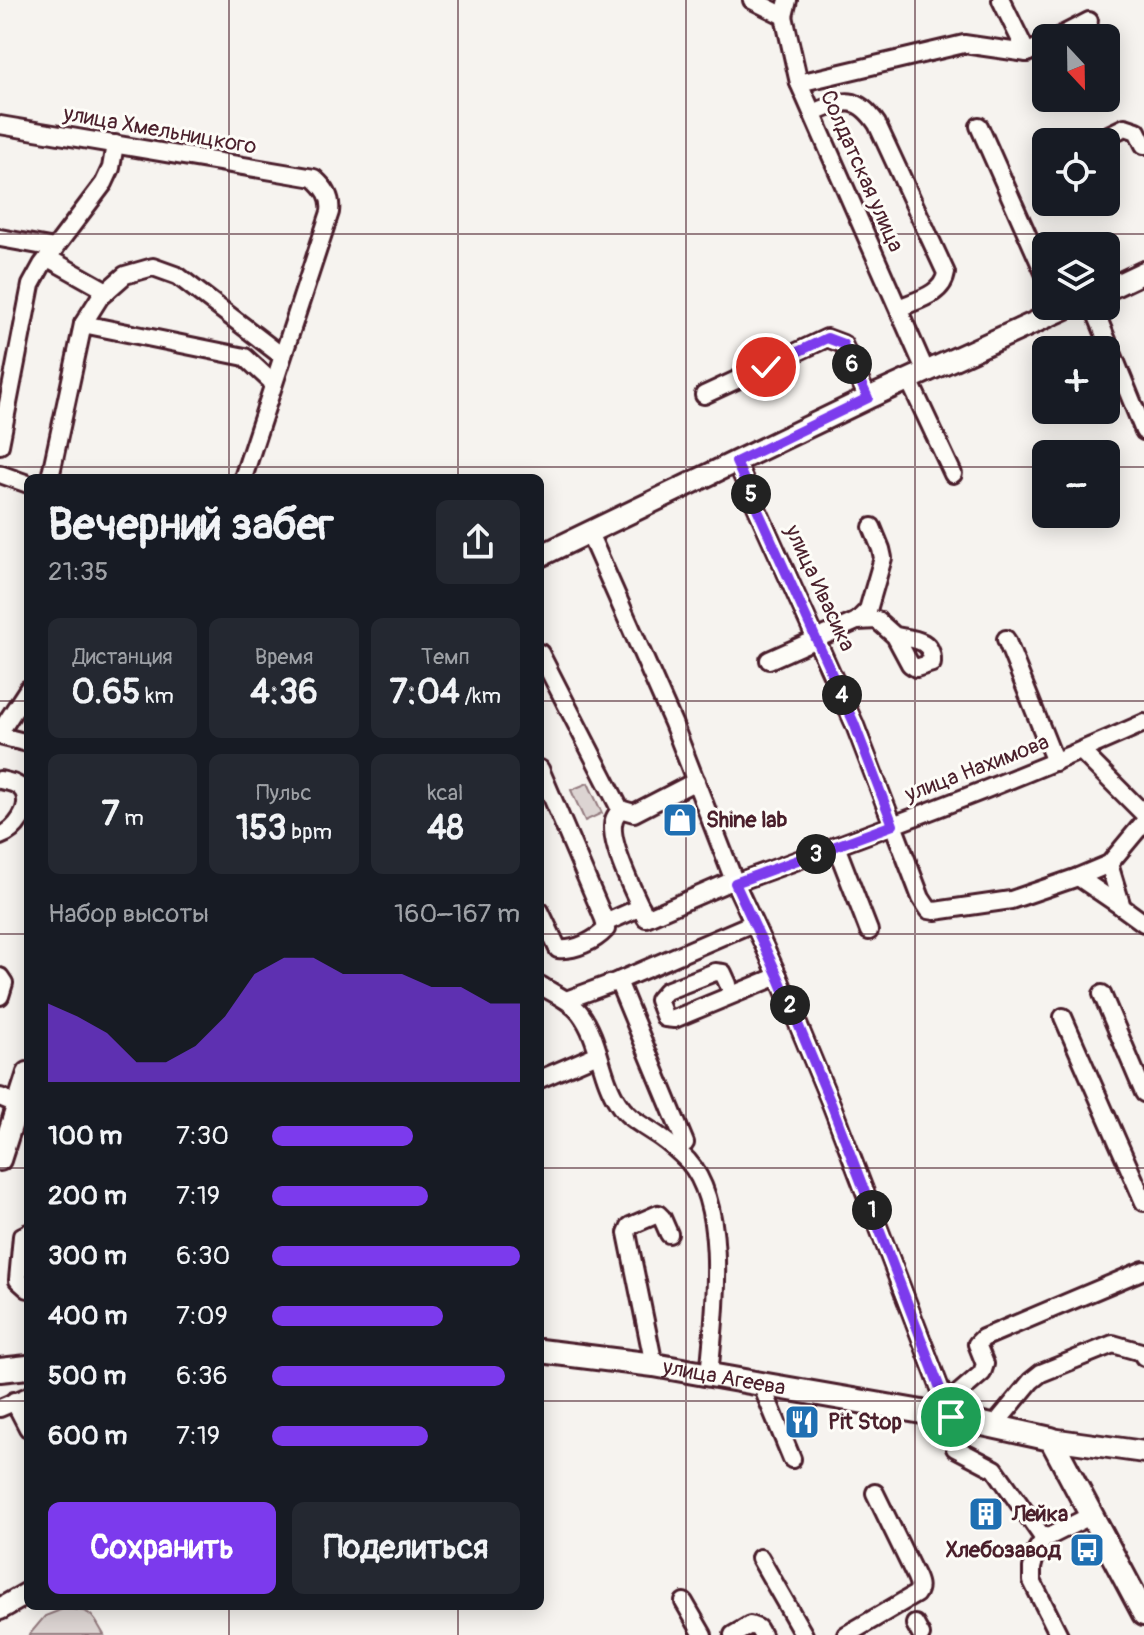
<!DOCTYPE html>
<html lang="ru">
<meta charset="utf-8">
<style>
:root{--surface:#171b24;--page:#242831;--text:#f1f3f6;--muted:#9ea1a6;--accent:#7c3aed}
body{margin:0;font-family:Pangolin,sans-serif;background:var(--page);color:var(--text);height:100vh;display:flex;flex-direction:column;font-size:30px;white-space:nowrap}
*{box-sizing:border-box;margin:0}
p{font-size:26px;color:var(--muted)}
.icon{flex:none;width:44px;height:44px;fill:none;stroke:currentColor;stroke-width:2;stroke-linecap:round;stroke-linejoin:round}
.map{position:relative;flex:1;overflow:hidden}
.sheet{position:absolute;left:24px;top:474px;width:520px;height:1136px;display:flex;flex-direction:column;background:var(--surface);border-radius:12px;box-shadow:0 4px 20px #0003}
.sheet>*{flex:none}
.needle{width:52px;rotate:158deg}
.buttons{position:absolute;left:1032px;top:24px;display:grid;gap:16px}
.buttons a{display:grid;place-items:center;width:88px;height:88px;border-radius:12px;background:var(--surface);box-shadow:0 4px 20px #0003;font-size:40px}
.pin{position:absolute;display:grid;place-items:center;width:68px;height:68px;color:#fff;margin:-34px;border:4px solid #fff;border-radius:50%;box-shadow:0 2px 8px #0007}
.km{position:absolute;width:40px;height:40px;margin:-20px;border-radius:50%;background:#222;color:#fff;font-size:22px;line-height:40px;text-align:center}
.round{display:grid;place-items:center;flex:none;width:84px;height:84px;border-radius:12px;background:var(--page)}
.headline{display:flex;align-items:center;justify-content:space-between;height:136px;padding:0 24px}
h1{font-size:44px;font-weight:700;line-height:60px}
.metrics{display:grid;grid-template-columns:repeat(3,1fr);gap:12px;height:136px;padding:8px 24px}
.metrics div{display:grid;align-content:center;border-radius:12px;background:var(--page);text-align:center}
.metrics b{font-size:34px;font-weight:700}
.metrics small{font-size:22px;font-weight:400}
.metrics p{font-size:22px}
.chart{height:224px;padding:16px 24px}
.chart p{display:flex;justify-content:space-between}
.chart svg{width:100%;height:144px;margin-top:8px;fill:var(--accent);opacity:.7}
.cta{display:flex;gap:16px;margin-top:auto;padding:16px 24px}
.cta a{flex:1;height:92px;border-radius:12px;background:var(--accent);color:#fff;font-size:32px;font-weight:700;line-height:92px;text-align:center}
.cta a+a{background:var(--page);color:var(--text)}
ul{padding:0 24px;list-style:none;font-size:26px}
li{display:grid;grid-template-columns:128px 96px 1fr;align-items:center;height:60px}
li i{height:20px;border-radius:10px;background:var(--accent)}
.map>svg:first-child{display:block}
.green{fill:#dcd4d2;stroke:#937a7e;stroke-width:2}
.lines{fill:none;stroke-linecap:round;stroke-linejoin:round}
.minor-casing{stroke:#4a1f2b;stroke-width:22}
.major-casing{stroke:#4a1f2b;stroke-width:26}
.highway-casing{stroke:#4a1f2b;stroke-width:28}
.minor{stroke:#fdfcf7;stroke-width:16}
.major{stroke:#fdfcf7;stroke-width:20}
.highway{stroke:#fdfcf7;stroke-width:22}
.route-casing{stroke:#fff;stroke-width:16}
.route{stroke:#7c3aed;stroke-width:10}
.grid{fill:none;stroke:#4a1f2b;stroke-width:2;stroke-opacity:0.55}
.labels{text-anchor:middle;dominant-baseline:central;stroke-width:6;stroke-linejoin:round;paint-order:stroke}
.street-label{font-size:22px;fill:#4a1f2b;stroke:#fdfcf7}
.poi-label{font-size:22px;font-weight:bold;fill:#4a1f2b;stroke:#fdfcf7;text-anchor:start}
</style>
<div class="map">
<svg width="1144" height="1635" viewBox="0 0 1144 1635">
<rect width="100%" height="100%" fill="#f6f3ef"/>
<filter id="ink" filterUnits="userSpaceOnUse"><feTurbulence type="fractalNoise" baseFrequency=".0125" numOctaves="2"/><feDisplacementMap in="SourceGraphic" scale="16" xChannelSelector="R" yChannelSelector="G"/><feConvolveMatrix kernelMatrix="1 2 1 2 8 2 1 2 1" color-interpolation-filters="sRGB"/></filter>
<g filter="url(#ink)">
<g class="green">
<polygon points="588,783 602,813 585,821 571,790"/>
<path d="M63 1609C90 1609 91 1612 104 1635H29L45 1616Z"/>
</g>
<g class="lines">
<defs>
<g id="minor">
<polyline points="752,0 784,16 799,83 926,372"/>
<polyline points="1001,0 1027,53"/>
<polyline points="784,16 788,0"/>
<polyline points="1056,38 1089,21"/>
<polyline points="799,83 964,44 1027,53 1046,43"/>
<path d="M813 113C843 101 856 93 877 124L946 273C943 295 916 300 899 308"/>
<path d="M0 125 314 178C325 188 332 197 330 212L243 478"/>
<polyline points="979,126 1046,277"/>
<polyline points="1094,142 1125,127 1137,131 1144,145"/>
<polyline points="0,238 55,248"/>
<polyline points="48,258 107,291"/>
<polyline points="1093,306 1144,431"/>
<polyline points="83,324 245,357 273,383"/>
<polyline points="909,380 953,474"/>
<polyline points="704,395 827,338 843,344 868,398"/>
<polyline points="0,445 31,285 42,265 104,183 111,168 115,144"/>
<polyline points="736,462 854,723 921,898 929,910 935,911 1011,900 1078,877 1109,864 1144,822"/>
<polyline points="0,474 28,484"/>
<polyline points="50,478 83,324 100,297 125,275 153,267 178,276 282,356"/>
<polyline points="589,533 673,723 735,883 778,976 832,1106 951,1417"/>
<polyline points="857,621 868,610 883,558 881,549 872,527"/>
<polyline points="1006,639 1055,762"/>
<polyline points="540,653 620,809 634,813 696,781"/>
<path d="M769 660 857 621 877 620 895 636 910 664 916 668 932 663C933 639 914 639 895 636"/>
<polyline points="0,732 28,689"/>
<polyline points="0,736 28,743"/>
<polyline points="1081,751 1144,814"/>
<path d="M540 769 604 919 606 929C595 941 574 951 558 949L540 911"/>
<path d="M0 780C9 782 19 783 24 792 32 809 15 831 0 836"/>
<path d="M620 809C619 812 614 817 614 820 607 841 636 897 646 918L734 880"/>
<polyline points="836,846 869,931"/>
<polyline points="1109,864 1122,907 1144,923"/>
<polyline points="1078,877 1122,907"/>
<path d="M735 883C873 833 1010 783 1144 723"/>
<polyline points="605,923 641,907"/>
<polyline points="0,977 4,983 0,996"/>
<polyline points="618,981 685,1143"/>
<polyline points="728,984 723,973 715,972 666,991 658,1000 665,1018 674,1019 778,976"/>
<path d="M540 985C554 994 570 1000 580 1013 600 1039 600 1076 618 1103 628 1119 645 1126 660 1137 670 1144 680 1153 688 1161 730 1208 714 1318 709 1376"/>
<polyline points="1102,994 1144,1093"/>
<polyline points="566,1000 618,981 753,923"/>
<polyline points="1063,1017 1144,1202"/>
<polyline points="540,1079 598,1054"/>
<polyline points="0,1097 17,1104"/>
<polyline points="28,1233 22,1236 18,1280 28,1289"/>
<polyline points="654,1365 627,1233 630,1226 658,1214 662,1218 669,1234"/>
<polyline points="761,1384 792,1459"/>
<polyline points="14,1401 28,1428"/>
<polyline points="946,1404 982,1373 985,1364 977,1344 983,1338 1144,1270"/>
<polyline points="0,1408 28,1396"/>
<polyline points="993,1427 1031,1381 1041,1373 1113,1344 1141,1352 1144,1357"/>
<polyline points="955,1448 995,1469 1044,1539"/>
<polyline points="760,1558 804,1635"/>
<polyline points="684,1602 703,1635"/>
<polyline points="915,1624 921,1635"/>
<polyline points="733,1635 750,1625 758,1628 762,1635"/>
<path d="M846 1635 916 1594C920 1588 919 1584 916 1577L875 1493"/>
<polyline points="1059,1635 1032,1581 1032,1568 1037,1549 1044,1539 1092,1515"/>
</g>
<g id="major">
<polyline points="1106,290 1144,272"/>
<polyline points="540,556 868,398 1071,306"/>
<polyline points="0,1160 28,1073"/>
<polyline points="1051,1439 1144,1452"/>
<polyline points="0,1609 28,1593"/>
</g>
<g id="highway">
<path id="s1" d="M540 1351 654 1365 761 1384 951 1417 1051 1439 1144 1614"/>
<polyline points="0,1370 28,1367"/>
</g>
</defs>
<use href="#minor" class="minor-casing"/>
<use href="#major" class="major-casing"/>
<use href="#highway" class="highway-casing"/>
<use href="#minor" class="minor"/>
<use href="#major" class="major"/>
<use href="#highway" class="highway"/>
</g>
</g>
<g class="lines" filter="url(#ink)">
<defs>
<polyline id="route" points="766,367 827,338 843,344 868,398 736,462 854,723 893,825 735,883 778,976 832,1106 951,1417"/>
</defs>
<use href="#route" class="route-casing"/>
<use href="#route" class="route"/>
</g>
<path class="grid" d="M229 0V478M458 0V478M686 0V1635M915 0V1635M0 234H1144M0 467H1046M1106 467H1144M0 701H28M540 701H1144M0 934H28M540 934H1144M0 1168H28M540 1168H1144M0 1401H28M540 1401H1144M229 1606V1635M458 1606V1635"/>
<defs>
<symbol id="shop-square" viewBox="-11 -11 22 22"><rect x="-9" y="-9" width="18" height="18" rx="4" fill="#1f6fb2" stroke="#fdfcf7"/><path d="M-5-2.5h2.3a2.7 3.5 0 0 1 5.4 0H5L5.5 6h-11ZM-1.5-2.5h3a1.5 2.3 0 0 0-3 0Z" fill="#fff"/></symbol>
<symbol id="restaurant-square" viewBox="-11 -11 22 22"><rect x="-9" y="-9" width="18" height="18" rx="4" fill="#1f6fb2" stroke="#fdfcf7"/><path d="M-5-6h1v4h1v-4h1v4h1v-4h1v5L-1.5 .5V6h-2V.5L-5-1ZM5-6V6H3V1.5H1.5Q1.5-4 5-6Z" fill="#fff"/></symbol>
<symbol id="building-square" viewBox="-11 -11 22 22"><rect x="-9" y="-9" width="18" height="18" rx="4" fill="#1f6fb2" stroke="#fdfcf7"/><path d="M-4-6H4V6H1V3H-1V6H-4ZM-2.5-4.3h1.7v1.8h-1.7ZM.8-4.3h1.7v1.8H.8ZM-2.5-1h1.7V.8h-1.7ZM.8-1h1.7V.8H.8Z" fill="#fff"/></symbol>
<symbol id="bus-square" viewBox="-11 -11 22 22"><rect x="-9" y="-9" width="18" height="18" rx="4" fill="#1f6fb2" stroke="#fdfcf7"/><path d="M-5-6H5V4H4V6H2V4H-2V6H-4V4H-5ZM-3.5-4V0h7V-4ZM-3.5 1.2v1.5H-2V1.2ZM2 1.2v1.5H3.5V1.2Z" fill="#fff"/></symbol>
</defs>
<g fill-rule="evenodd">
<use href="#shop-square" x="660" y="800" width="40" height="40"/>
<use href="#restaurant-square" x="782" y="1402" width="40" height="40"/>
<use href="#building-square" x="966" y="1494" width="40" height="40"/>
<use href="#bus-square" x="1067" y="1530" width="40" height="40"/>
</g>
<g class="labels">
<g class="street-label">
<text transform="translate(160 130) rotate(10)">улица Хмельницкого</text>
<text transform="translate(862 171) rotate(66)">Солдатская улица</text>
<text transform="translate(820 588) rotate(65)">улица Ивасика</text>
<text transform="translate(977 768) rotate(-21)">улица Нахимова</text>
<text stroke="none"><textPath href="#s1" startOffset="186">улица Агеева</textPath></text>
</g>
<g class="poi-label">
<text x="706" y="820">Shine lab</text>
<text x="828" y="1422">Pit Stop</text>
<text x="1012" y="1514">Лейка</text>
<text x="1061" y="1550" text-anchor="end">Хлебозавод</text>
</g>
</g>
</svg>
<div class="buttons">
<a><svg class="needle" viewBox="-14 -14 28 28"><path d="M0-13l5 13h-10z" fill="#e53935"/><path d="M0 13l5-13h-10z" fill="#9ea1a6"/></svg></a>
<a><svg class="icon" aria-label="locate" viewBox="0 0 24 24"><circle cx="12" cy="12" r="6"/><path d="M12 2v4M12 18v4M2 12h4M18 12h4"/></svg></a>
<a><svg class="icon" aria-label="layers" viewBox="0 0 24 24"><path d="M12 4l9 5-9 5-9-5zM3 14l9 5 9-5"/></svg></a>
<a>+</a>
<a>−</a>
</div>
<div class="pin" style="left:951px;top:1417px;background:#1e9e55"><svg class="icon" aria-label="arrive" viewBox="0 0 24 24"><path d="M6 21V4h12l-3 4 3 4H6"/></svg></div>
<div class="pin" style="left:766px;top:367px;background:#d93025"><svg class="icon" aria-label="check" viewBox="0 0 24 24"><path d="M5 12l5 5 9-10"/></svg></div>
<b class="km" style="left:872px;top:1210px">1</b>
<b class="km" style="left:790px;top:1005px">2</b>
<b class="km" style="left:816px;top:854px">3</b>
<b class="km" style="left:842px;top:695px">4</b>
<b class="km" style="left:751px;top:494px">5</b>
<b class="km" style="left:852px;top:364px">6</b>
<section class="sheet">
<div class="headline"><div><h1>Вечерний забег</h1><p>21:35</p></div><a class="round"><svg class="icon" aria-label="share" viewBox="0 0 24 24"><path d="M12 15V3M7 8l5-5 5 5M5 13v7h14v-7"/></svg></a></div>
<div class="metrics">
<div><p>Дистанция</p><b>0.65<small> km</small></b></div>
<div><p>Время</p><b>4:36</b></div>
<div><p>Темп</p><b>7:04<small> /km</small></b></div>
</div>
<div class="metrics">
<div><b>7<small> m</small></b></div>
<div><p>Пульс</p><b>153<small> bpm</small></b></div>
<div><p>kcal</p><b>48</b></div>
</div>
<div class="chart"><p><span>Набор высоты</span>160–167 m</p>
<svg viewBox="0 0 160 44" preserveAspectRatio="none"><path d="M0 44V20L10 24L20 29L30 38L40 38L50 33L60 24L70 11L80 6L90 6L100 11L110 11L120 11L130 15L140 15L150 20L160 20V44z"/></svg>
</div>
<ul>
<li><b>100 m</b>7:30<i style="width:57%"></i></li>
<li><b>200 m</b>7:19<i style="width:63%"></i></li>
<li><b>300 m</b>6:30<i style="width:100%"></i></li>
<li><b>400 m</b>7:09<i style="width:69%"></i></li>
<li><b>500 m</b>6:36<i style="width:94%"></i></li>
<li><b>600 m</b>7:19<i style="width:63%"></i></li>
</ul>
<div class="cta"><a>Сохранить</a><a>Поделиться</a></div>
</section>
</div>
